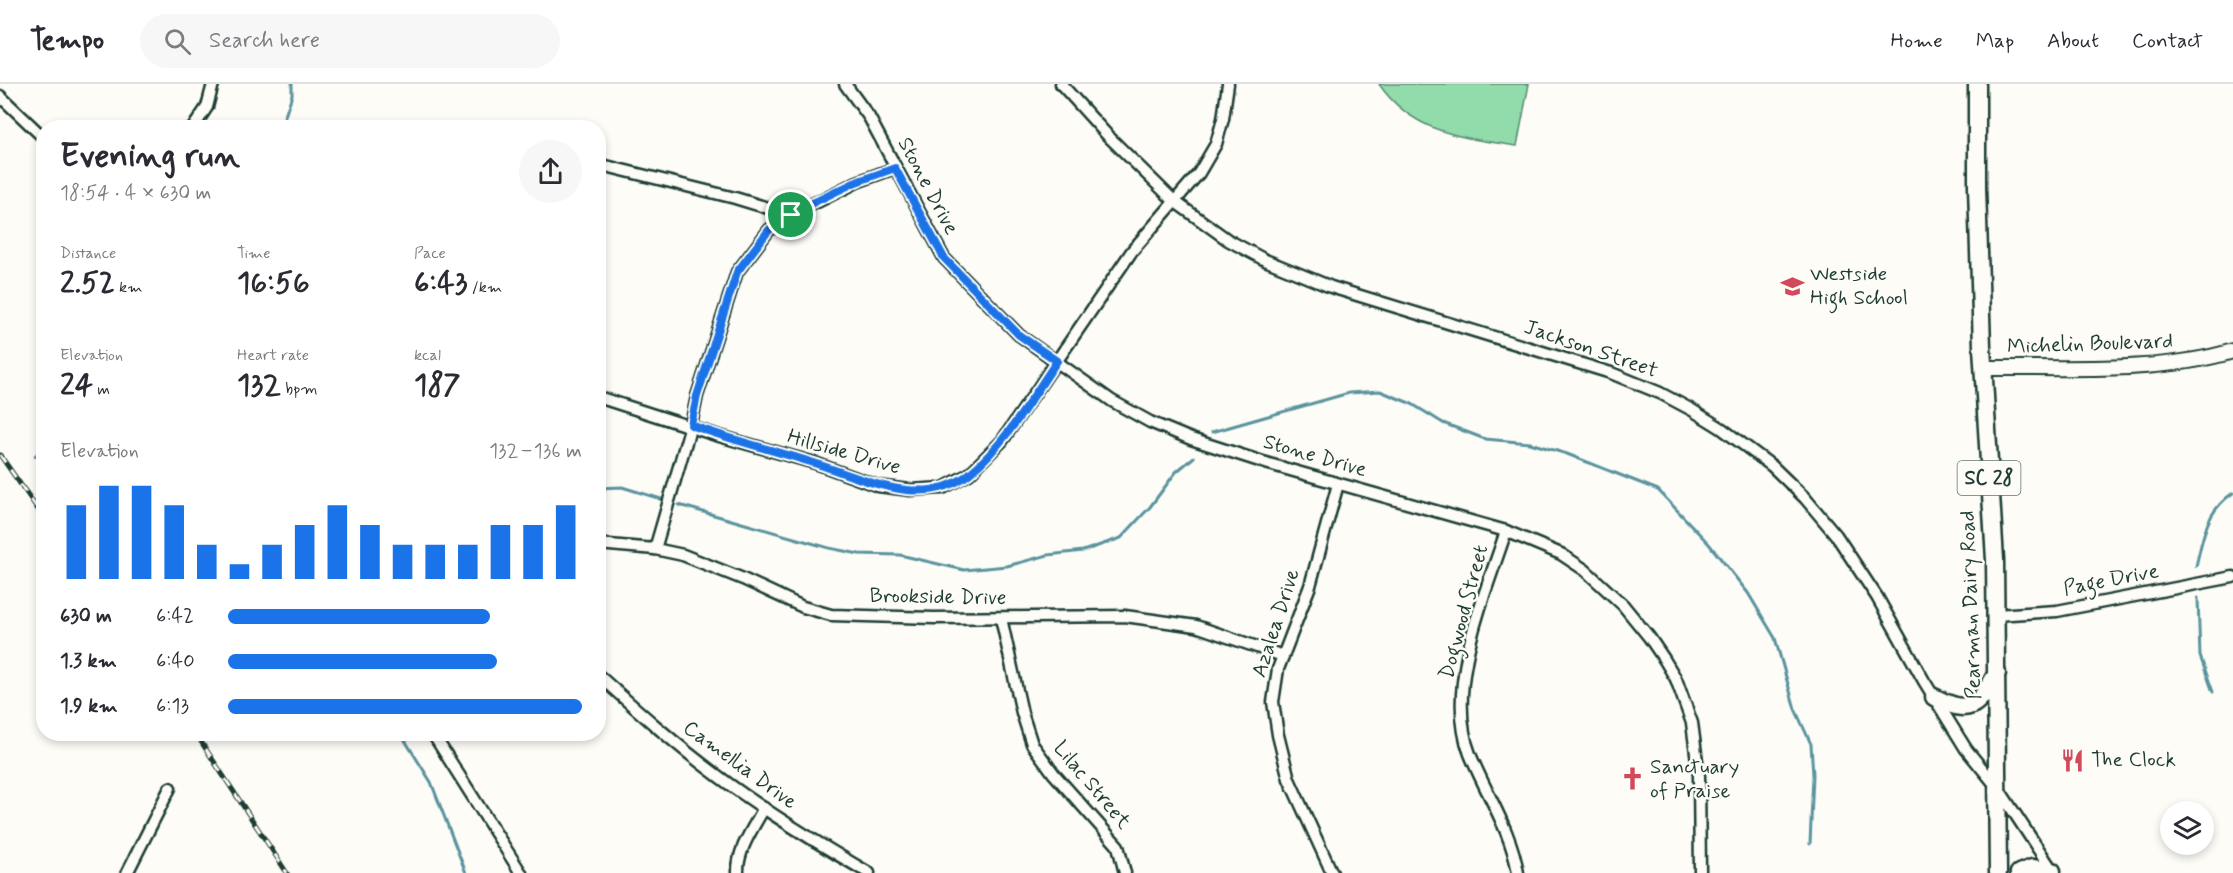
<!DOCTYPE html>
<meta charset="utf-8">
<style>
:root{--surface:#fff;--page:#f7f7f7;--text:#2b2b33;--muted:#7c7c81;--line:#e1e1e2;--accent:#1a73e8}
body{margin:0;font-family:Mynerve,sans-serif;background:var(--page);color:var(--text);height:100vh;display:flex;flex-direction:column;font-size:22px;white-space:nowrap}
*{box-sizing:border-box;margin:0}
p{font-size:20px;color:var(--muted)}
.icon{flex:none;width:33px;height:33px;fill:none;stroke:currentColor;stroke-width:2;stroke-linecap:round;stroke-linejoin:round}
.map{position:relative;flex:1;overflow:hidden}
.sheet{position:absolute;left:36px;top:36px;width:570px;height:621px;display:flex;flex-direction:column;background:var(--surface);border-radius:24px;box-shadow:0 3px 9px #0003}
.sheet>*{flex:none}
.tools{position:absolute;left:2160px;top:717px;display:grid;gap:12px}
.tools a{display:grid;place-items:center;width:54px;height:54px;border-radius:50%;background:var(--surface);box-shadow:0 3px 9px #0003;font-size:30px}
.pin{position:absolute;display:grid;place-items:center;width:51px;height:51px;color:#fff;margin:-26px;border:3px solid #fff;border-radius:50%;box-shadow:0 2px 6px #0007}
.round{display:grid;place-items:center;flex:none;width:63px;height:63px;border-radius:32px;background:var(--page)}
.headline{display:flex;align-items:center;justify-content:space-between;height:102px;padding:0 24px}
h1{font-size:33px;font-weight:700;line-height:45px}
.figures{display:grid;grid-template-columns:repeat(3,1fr);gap:9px;height:102px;padding:6px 24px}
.figures div{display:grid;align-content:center}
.figures b{font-size:30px;font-weight:700}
.figures small{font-size:16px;font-weight:400}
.figures p{font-size:16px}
.chart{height:168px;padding:12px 24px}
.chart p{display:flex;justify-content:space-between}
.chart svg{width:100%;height:108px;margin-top:6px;stroke:var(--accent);stroke-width:6}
ul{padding:0 24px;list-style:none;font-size:20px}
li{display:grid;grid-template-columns:96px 72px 1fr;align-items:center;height:45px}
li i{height:15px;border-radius:8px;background:var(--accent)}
header{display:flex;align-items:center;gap:36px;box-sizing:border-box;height:84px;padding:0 30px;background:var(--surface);border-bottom:2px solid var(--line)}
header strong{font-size:28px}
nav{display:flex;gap:33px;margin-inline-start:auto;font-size:21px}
.search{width:420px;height:54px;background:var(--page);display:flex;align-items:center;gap:15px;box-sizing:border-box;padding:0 21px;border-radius:33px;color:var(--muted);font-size:22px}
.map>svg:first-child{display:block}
.green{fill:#92dbab;stroke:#588c70;stroke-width:1.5}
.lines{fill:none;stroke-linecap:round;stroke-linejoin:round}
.stream{stroke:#5a939d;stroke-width:3}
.minor-casing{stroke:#1f3d34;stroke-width:15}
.major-casing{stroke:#1f3d34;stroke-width:18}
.highway-casing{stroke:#1f3d34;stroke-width:21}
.minor{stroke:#fdfcf7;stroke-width:10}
.major{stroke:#fdfcf7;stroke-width:14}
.highway{stroke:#fdfcf7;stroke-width:16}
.rail-casing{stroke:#1f3d34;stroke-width:5}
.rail{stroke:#fdfcf7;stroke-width:3;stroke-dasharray:9;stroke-linecap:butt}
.route-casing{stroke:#fff;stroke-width:12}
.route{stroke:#1a73e8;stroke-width:8}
.labels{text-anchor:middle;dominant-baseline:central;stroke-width:5;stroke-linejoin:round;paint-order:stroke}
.shield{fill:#fdfcf7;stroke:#62766e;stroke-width:1.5}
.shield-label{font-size:20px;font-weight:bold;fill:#1f3d34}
.street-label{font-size:21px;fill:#1f3d34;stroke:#fdfcf7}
.poi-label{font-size:21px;fill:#1f3d34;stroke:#fdfcf7;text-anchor:start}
</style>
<header>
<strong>Tempo</strong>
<div class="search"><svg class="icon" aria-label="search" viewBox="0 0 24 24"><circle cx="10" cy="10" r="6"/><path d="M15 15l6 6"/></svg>Search here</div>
<nav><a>Home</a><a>Map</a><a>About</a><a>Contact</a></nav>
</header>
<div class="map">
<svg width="2233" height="789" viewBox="0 0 2233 789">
<rect width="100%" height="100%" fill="#fdfcf7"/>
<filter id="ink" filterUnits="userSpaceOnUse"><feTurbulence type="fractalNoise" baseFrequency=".0167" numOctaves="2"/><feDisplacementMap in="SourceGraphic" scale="12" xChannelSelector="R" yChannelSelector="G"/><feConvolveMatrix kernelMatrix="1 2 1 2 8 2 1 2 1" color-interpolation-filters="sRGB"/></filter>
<g filter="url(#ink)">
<path class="green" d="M1379 0H1529L1517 62C1463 54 1412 49 1379 0Z"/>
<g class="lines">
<g class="stream">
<polyline points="281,44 292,11 292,0"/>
<polyline points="1212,348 1349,309 1380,307 1412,320 1443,339 1485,355 1530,359 1567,370 1658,406 1709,460 1748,509 1775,554 1795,625 1811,660 1813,691 1810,760"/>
<polyline points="35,372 44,363"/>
<polyline points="598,404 622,403 661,415"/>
<polyline points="679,421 829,464 859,470 900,471 964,486 1007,482 1048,471 1083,467 1121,454 1150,423 1176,388 1194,373"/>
<path d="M2196 482C2203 453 2206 427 2233 409"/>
<polyline points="2198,514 2200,572 2213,608"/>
<polyline points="401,650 431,698 466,789"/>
</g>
<defs>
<g id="minor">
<polyline points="845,0 869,33 944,174 1019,251 1112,317 1150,338 1191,355 1269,380 1506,447 1561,470 1585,486 1623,521 1649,553 1664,575 1676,595 1692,639 1699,692 1700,789"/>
<polyline points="1061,0 1108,52 1174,117 1228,156 1265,176 1331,203 1611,289 1660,309 1692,326 1721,344 1772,382 1805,414 1836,451 1877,513 1924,597 1966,665 1998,704 2054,789"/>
<polyline points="0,12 44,54"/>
<polyline points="193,44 207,23 213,0"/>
<polyline points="598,80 735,114 791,131 857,98 895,84"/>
<polyline points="598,313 716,351 815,379 878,402 910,406 943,404 969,390 1002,357 1132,167 1199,89 1216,60 1223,35 1228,0"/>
<path d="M1506 447C1485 512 1444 603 1470 670 1486 710 1511 746 1518 789"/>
<polyline points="598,460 655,465 683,471 743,495 803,523 831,531 934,534 1125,532 1196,542 1283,572"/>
<polyline points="655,465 691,341 697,312 737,188 769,146 791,131"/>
<polyline points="1996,531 2057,527 2233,493"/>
<polyline points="1001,534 1022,629 1032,660 1054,690 1118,762 1125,789"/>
<path d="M598 591C637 626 676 661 718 692 766 728 817 759 869 789"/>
<polyline points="433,650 521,789"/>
<polyline points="127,789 170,704"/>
<path d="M738 789C737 766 753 744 764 724"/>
<polyline points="1332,789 1289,695 1278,651 1273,618 1278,585 1310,502 1338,400"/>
</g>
<path id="major" d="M1983 284C2061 283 2158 290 2233 267"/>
<g id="highway">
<polyline points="1977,0 1977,103 1982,263 1995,476 1998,789"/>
<path d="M1934 613C1972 633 1977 622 1997 589"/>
<polyline points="2019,789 2032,784 2052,787"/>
</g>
</defs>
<use href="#minor" class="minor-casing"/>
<use href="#major" class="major-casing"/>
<use href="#highway" class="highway-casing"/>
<use href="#minor" class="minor"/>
<use href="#major" class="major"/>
<use href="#highway" class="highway"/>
<defs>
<g id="rail">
<polyline points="0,371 44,434"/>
<polyline points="196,650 287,789"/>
</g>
</defs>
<use href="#rail" class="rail-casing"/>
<use href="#rail" class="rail"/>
</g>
</g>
<g class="lines" filter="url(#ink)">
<defs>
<path id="route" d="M895 84 944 174 1019 251 1057 277C1031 315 1006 359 970 389 924 427 862 394 814 379 773 366 731 356 691 341L697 312 737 188 769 146 798 126 856 98Z"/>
</defs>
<use href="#route" class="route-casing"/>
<use href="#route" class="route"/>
</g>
<defs>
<symbol id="school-bare" viewBox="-9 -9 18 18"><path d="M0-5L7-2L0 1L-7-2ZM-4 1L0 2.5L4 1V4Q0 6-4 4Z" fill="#d1495b" stroke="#fdfcf7" stroke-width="2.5" paint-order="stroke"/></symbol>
<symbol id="restaurant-bare" viewBox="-9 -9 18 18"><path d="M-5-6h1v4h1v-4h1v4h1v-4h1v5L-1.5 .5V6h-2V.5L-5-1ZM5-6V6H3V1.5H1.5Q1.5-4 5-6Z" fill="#d1495b" stroke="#fdfcf7" stroke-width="2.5" paint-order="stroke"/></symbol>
<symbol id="church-bare" viewBox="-9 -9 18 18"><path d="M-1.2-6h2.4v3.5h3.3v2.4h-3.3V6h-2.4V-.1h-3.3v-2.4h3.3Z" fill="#d1495b" stroke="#fdfcf7" stroke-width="2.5" paint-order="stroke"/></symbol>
</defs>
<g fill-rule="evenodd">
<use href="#school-bare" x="1776" y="186" width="33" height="33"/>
<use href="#restaurant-bare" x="2056" y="660" width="33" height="33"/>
<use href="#church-bare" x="1616" y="678" width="33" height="33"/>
</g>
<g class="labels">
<rect class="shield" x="1957.5" y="377" width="63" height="34" rx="4.5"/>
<g class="shield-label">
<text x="1989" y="394">SC 28</text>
</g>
<g class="street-label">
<text transform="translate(928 102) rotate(62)">Stone Drive</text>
<text transform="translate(2090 260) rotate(-2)">Michelin Boulevard</text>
<text transform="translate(1591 265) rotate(19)">Jackson Street</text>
<text transform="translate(844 368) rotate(16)">Hillside Drive</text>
<text transform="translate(1315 372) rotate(16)">Stone Drive</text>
<text transform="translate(2111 496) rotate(-11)">Page Drive</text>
<text transform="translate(938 513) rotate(1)">Brookside Drive</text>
<text transform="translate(1971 521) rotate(-92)">Pearman Dairy Road</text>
<text transform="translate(1464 528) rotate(-75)">Dogwood Street</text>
<text transform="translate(1276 539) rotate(-72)">Azalea Drive</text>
<text transform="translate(740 681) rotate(36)">Camellia Drive</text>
<text transform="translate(1092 701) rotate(50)">Lilac Street</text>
</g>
<g class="poi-label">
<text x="1810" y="190">Westside<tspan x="1810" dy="24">High School</tspan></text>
<text x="2091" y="676">The Clock</text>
<text x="1650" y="683">Sanctuary<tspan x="1650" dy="24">of Praise</tspan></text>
</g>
</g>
</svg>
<div class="tools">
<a><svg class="icon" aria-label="layers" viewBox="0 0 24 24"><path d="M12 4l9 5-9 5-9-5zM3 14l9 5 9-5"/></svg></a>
</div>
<div class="pin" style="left:791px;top:131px;background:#1e9e55"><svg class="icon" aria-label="arrive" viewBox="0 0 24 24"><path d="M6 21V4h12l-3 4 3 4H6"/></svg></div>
<section class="sheet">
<div class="headline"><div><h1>Evening run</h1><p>18:54 · 4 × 630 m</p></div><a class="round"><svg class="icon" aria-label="share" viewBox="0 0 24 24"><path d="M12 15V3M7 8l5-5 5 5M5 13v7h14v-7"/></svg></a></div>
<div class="figures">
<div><p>Distance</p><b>2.52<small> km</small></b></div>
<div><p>Time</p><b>16:56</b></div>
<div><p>Pace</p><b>6:43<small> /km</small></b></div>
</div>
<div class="figures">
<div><p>Elevation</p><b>24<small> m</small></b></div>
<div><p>Heart rate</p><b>132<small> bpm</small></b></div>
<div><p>kcal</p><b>187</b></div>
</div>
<div class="chart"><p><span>Elevation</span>132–136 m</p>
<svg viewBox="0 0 160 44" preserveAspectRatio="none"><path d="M5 44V14M15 44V6M25 44V6M35 44V14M45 44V30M55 44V38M65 44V30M75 44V22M85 44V14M95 44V22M105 44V30M115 44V30M125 44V30M135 44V22M145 44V22M155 44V14"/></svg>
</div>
<ul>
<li><b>630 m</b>6:42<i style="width:74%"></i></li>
<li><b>1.3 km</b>6:40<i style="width:76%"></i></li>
<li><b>1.9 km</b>6:13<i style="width:100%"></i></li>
</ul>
</section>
</div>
